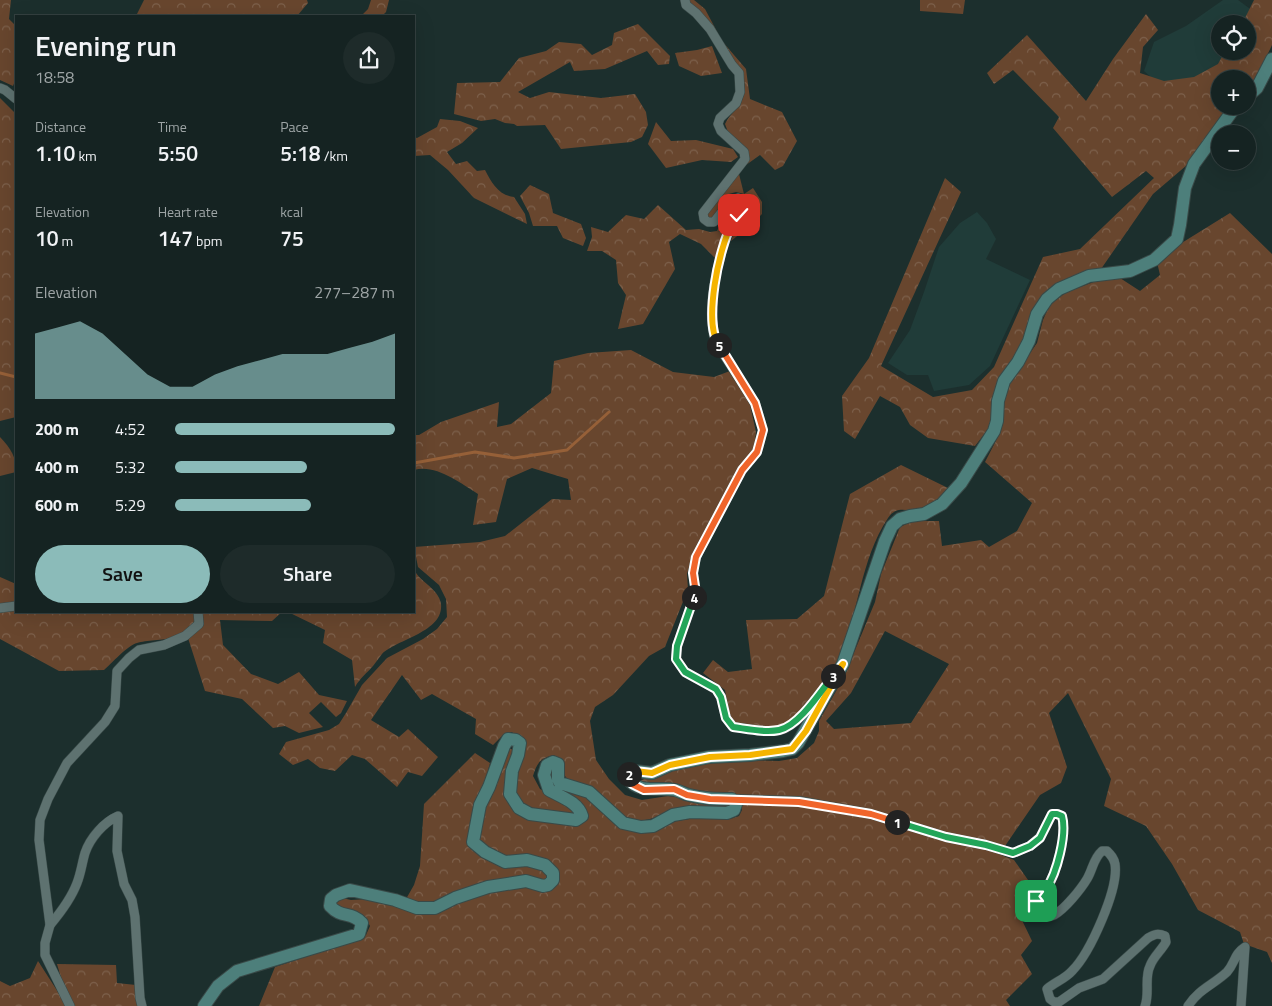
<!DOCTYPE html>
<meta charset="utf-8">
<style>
:root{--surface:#152322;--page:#1e2b2a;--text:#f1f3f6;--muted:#9da4a5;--line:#344040;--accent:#8bbbb9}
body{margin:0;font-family:"Titillium Web",sans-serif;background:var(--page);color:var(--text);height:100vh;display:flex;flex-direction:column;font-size:19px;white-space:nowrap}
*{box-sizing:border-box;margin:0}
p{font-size:16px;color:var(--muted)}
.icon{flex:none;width:28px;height:28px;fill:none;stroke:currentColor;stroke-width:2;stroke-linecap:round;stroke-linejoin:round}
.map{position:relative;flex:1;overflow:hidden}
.side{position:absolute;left:15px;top:15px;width:400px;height:598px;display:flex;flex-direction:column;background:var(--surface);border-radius:0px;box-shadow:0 5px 20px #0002,0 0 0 1px var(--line)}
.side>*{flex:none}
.controls{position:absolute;left:1211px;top:15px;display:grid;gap:10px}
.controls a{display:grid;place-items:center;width:45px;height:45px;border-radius:50%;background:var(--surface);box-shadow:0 5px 20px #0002,0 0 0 1px var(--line);font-size:25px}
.pin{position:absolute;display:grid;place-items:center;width:42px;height:42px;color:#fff;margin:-21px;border-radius:10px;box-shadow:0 2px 8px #0006}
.km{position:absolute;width:25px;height:25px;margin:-12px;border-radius:50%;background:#222;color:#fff;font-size:14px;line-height:25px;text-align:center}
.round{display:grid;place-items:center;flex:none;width:52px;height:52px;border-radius:26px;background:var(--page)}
.headline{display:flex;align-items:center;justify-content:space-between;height:85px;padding:0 20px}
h1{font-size:28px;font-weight:600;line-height:38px}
.figures{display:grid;grid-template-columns:repeat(3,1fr);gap:8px;height:85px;padding:5px 20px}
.figures div{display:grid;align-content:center}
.figures b{font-size:21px;font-weight:600}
.figures small{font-size:14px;font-weight:400}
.figures p{font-size:14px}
.chart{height:140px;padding:10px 20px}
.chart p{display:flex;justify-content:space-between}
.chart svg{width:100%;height:90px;margin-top:5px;fill:var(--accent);opacity:.7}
.primary-button{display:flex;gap:10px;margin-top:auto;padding:10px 20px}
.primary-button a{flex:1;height:58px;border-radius:30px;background:var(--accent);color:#111;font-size:20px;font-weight:600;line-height:58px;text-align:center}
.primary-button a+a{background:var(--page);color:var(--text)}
ul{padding:0 20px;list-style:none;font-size:16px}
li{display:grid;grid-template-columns:80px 60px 1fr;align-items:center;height:38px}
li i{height:12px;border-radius:6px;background:var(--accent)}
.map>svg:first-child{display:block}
.built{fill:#203c39}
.grass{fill:#68462e}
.forest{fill:url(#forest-crowns);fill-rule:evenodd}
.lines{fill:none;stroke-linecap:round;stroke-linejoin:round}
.stream{stroke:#966038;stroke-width:3}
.minor-casing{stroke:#394a48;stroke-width:10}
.secondary-casing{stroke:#394a48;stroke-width:14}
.minor{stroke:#5e7270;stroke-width:9}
.secondary{stroke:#4d7f7b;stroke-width:12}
.split-1-casing{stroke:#fff;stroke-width:10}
.split-2-casing{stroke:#fff;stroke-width:10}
.split-3-casing{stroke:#fff;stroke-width:10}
.split-4-casing{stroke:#fff;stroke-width:10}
.split-5-casing{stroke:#fff;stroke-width:10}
.split-6-casing{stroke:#fff;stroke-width:10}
.split-1{stroke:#22a559;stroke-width:6}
.split-2{stroke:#f0652b;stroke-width:6}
.split-3{stroke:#f5b400;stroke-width:6}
.split-4{stroke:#22a559;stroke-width:6}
.split-5{stroke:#f0652b;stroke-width:6}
.split-6{stroke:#f5b400;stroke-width:6}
</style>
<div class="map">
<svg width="1272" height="1006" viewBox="0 0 1272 1006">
<defs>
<pattern id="forest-crowns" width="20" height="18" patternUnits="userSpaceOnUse" patternTransform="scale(1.25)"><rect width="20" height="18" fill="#68462e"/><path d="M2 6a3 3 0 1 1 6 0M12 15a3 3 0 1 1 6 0" fill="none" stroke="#7d614c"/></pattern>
</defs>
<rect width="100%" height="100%" fill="#1c2f2d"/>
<g class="built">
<polygon points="1223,0 1238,0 1253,11 1248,24 1220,24 1220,51 1236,51 1196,83 1162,87 1144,71 1154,42 1186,26"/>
<polygon points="977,212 987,223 996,239 986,259 1030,280 990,366 969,385 934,391 928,375 907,375 888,363 910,330 924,292 939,247 960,223"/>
</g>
<g class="grass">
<path d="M738 170 744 194 753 188 762 202V214L751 225 731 241C733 235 734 229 737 224 742 213 750 207 744 194L736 192 729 194 712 218H708L707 213Z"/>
<polygon points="734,203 738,208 727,221 723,232 717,231 724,215"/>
</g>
<g class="forest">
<polygon points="0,0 11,0 9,19 16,26 16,78 13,86 0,80"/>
<polygon points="144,0 307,0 308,3 297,16 136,16"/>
<polygon points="371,0 389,0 386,12 382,16 361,16 368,9"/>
<path d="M689 0H694L705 9 722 41 746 69 750 99 782 112 797 141 783 166 775 170 760 155 746 165V150L728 132 725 124C729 115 738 109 742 100 746 92 744 80 743 71L730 57 688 2Z"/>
<polygon points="920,0 965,0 963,14 920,11"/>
<polygon points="1254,0 1272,0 1272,45 1253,85 1248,89 1248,79 1220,79 1220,106 1231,106 1187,165 1153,194 1101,269 1044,297 992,424 975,446 928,438 910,425 900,407 880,396 855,439 844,431 842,396 869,358 945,178 961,192 881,366 933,397 972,390 994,367 1043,257 1080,249 1154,178 1146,171 1112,197 1053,128 1059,117 1013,70 994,84 987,73 1027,35 1086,101 1113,59 1146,14 1158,30 1143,47 1140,73 1164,81 1194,77 1218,64 1225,51 1248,51 1248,24 1242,24"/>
<polygon points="638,24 670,56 669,64 658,65 647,51 605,69 574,71 570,62 518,92 530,98 549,92 601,98 635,94 646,112 648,125 642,137 631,142 561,149 545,125 517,126 514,124 505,123 495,119 481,121 454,114 457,83 500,82 519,58 546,51 559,42 581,44 592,55 612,45 614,33"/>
<polygon points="712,46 722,73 701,76 679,66 675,53 697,50"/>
<polygon points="0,98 16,114 16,417 0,421"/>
<path d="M440 119 460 121 478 128 462 143 447 152 456 164 467 161 477 171 485 170C492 183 498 195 514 197L525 214 527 224 474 198 448 170 430 155 414 156V137L417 138 437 127Z"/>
<polygon points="656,122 671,141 696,140 733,149 738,157 731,162 702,160 666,168 648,144"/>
<polygon points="530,185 549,194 553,213 581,224 586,238 583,246 563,238 557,226 533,226 529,213 520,196"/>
<polygon points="658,205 686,230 699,229 710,232 717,231 723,232 716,259 701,244 680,234 669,242 675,269 643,324 618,329 626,295 618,283 616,260 602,251 587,251 592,237 591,227 608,232 626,215 644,219"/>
<path d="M1230 213 1272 254V963L1267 952 1244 944 1240 932 1198 910 1172 864 1146 826 1104 806 1111 779 1068 693 1049 713 1067 767 1061 783 1040 795 1005 846 946 834 871 812 688 792 675 783 644 787 636 783 669 767 742 760 779 761 797 758 814 743 819 731V721L843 679 875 602 881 574 900 527 913 521H939L942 546 981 540 989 547 1017 531 1032 503 985 462 1001 431 1003 400 1010 383 1037 343 1043 320 1050 304 1067 292 1099 280 1120 278 1140 291 1160 275 1157 262 1180 244ZM885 631 949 664 911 723 834 729 826 721 851 693Z"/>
<path d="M631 350 673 372 714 377 730 371 750 405 756 432 754 449 737 470 692 557 687 574 688 589 665 647 649 656 613 695 595 707 590 721 596 760 609 779 625 795 642 800 668 796 722 802 724 806 719 810C705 809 687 805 673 809 663 812 656 819 645 820 621 823 587 793 568 780L562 772V763L554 755C540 758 537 763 533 776L540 789 573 808 575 815 524 807 514 790 520 741 512 732 504 734 493 745 475 734 476 719 432 694 421 700 402 675 371 720 399 737 408 729 438 757 422 776 408 772 397 787 365 759 352 755 335 771 320 768 308 759 293 765 279 754 286 742 329 730 339 724 346 713 362 685 387 658 423 639 437 629 447 617 446 599 439 585 418 567 414 547 480 542 505 536 552 499 571 500 568 479 532 468 507 479 496 522 473 525 478 494C460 483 436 464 414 470V435H419L441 422 499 402 497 427 511 424 551 393 554 361 588 353Z"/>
<path d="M0 437C11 449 16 456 16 472L0 476Z"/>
<path d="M901 465 948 488C941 496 933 505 922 510 911 514 898 503 888 518 860 560 859 613 839 658 831 675 817 689 805 704 797 713 789 724 776 727 763 730 748 725 735 723L729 714 725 690 703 673 713 660 728 672 752 669 746 620 797 619 824 596 850 494Z"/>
<path d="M414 568C416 580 439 588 441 604 444 632 397 639 382 654 379 658 376 662 373 666 367 673 360 678 355 687L352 660 323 643 325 630 286 611H414Z"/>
<polygon points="0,577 16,584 16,602 0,604"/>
<path d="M16 608V611H194C199 645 156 637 137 643 128 645 111 664 104 670L59 671 0 639V610Z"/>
<path d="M202 611H283L272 621 220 620 223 645 251 674 278 684 299 672 319 695 347 701 341 713 336 717 321 702 309 713 323 727 299 733 285 726 273 728 242 699 205 691 188 638C200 629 204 627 202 611Z"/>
<path d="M507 748 515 750C508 771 498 788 512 808L582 821 554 791 548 773 554 769 615 824 671 822 701 817 730 819 739 816 742 810V806L747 803 800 806 870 819 945 840 986 849 1014 860 1035 890 1029 897 1028 907 1019 914 1032 941 1021 955 1032 974 1006 1000 1010 1006H259L275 967 354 941 366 935 370 926 365 917 339 908 334 902 338 897 351 900 367 899 397 904 457 901 525 884 546 889 554 870 503 857 477 840 482 806Z"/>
<polygon points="475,753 490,763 469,842 542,869 547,875 546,881 537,881 434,906 406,899 414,885 420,866 424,804"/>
<polygon points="38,961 67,1006 0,1006 0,981 10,986 30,978"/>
<polygon points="57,964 116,965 117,983 136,985 138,1006 73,1006 64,988"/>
</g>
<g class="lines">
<g class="stream">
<polyline points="0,373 16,377"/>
<polyline points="414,463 475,452 514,458 567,450 609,412"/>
</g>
<defs>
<g id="minor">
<path d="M685 0 686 5 696 13 710 29 732 65 739 73 740 92 736 103 720 118 718 124 721 131 744 152 745 159 703 213 704 219 708 222H714L728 204 738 198 743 202C742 214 733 219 729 230 717 263 706 305 715 341L755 403 763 430 757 452 742 470 696 557 693 573 696 593 677 646 676 659 685 672 716 689 721 697 726 718 733 727C747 728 767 734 781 730 800 724 814 700 826 686"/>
<polyline points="0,88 5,90 16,99"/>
<polyline points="0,608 16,606"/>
<path d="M732 799 799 801 871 814 946 837 986 845 1013 853 1030 846 1040 837 1052 814H1057L1062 816C1067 834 1057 873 1046 889 1044 894 1039 897 1036 901V912C1041 916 1048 918 1054 915 1065 909 1081 889 1087 879 1093 869 1093 859 1102 851H1107C1111 855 1114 858 1115 864 1119 889 1090 953 1072 971 1065 979 1055 982 1047 989L1050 999 1054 1002H1059L1079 988 1103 979 1148 938C1155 934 1158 933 1165 936L1166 942C1161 951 1153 957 1150 966 1144 978 1150 993 1145 1006"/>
<path d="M50 925C61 912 71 899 77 883 81 873 82 863 85 853 90 838 104 822 118 816L117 851 124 884 132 900 135 917 140 998 142 1006"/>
<polyline points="70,1006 45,955 45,943 50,925 39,840 40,820 48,799 67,763 105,722 115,706 117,671 129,658 139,650 164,645 185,636 199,624 198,611"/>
<path d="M1188 1006C1199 989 1213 985 1227 972 1235 963 1234 954 1245 947L1241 1006"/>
</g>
<g id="secondary">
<polyline points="1248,96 1257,88 1272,59"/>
<path d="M204 1006 218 986 237 971 359 934 362 923C351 911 342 919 330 906L331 899 336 895 350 890 395 900 417 908H435L455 898 488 887 526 881 543 886 548 885 553 880V873L545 865 527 860 505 862 485 852 473 842 480 805 489 787 504 746 508 739 516 740 520 743 518 755 512 771 510 794 519 808 530 814 576 820 582 816C578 802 561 797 549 790L544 775 547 765 553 762 558 764V779L560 783 589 792 623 823 641 827 653 826 673 815 690 812 727 813 734 810 736 804 732 799C717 799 704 799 689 795 684 794 680 791 675 790 658 786 641 795 628 779L630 774 635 771 652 773 670 765 709 757 750 755 783 751 792 749 798 743 843 664 885 541 892 526 900 519 910 516 924 514 942 504 961 483 994 431 997 421 998 401 1004 381 1018 362 1029 341 1037 314 1047 299 1059 289 1089 276 1130 271 1154 260 1177 239 1180 225 1185 188 1194 164 1236 106"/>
</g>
</defs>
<use href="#minor" class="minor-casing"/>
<use href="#secondary" class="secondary-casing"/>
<use href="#minor" class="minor"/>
<use href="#secondary" class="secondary"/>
</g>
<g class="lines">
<defs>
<path id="split-1" d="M897 822 946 837 986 845 1013 853 1030 846 1040 838 1052 814H1057L1062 816C1067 834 1057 873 1046 889 1044 894 1039 897 1036 901"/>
<polyline id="split-2" points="629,774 628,779 632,784 644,790 674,789 687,795 710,799 799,802 871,814 897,822"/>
<polyline id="split-3" points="629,774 635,771 652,773 670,765 710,757 750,755 792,749 806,731 843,664 833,676"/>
<path id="split-4" d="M694 597 677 646 676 659 685 672 716 689 721 697 726 718 733 727C748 729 765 733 779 730 799 726 821 691 833 676"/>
<polyline id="split-5" points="694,597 696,593 693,573 696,557 742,470 757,452 763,430 755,403 719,345"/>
<path id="split-6" d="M719 345C703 323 719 247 732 224 733 221 737 218 739 215"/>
</defs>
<use href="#split-1" class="split-1-casing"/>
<use href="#split-2" class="split-2-casing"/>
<use href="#split-3" class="split-3-casing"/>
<use href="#split-4" class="split-4-casing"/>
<use href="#split-5" class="split-5-casing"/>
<use href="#split-6" class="split-6-casing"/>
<use href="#split-1" class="split-1"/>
<use href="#split-2" class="split-2"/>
<use href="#split-3" class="split-3"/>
<use href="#split-4" class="split-4"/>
<use href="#split-5" class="split-5"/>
<use href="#split-6" class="split-6"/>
</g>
</svg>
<div class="controls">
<a><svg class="icon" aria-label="locate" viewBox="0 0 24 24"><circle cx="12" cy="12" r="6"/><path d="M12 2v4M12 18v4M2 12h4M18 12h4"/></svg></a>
<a>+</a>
<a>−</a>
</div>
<div class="pin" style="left:1036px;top:901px;background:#1e9e55"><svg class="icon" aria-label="arrive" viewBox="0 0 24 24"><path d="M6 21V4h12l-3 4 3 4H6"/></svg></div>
<div class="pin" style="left:739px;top:215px;background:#d93025"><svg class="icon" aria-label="check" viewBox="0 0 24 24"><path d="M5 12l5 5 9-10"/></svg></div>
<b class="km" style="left:897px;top:822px">1</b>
<b class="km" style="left:629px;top:774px">2</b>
<b class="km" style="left:833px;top:676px">3</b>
<b class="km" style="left:694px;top:597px">4</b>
<b class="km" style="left:719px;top:345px">5</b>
<section class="side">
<div class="headline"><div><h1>Evening run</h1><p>18:58</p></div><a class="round"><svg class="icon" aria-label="share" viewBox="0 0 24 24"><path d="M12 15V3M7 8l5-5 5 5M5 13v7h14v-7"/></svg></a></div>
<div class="figures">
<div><p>Distance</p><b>1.10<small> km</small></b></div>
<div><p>Time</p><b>5:50</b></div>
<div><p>Pace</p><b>5:18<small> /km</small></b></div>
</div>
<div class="figures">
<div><p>Elevation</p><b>10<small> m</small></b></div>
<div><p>Heart rate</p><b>147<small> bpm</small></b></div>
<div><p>kcal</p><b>75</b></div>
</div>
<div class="chart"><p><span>Elevation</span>277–287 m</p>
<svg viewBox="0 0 160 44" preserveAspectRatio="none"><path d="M0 44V12L10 9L20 6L30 12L40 22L50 32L60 38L70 38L80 32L90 28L100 25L110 22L120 22L130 22L140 19L150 16L160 12V44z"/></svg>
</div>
<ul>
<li><b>200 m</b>4:52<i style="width:100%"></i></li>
<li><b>400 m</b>5:32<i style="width:60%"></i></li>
<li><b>600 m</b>5:29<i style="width:62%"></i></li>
</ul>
<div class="primary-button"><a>Save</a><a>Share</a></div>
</section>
</div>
